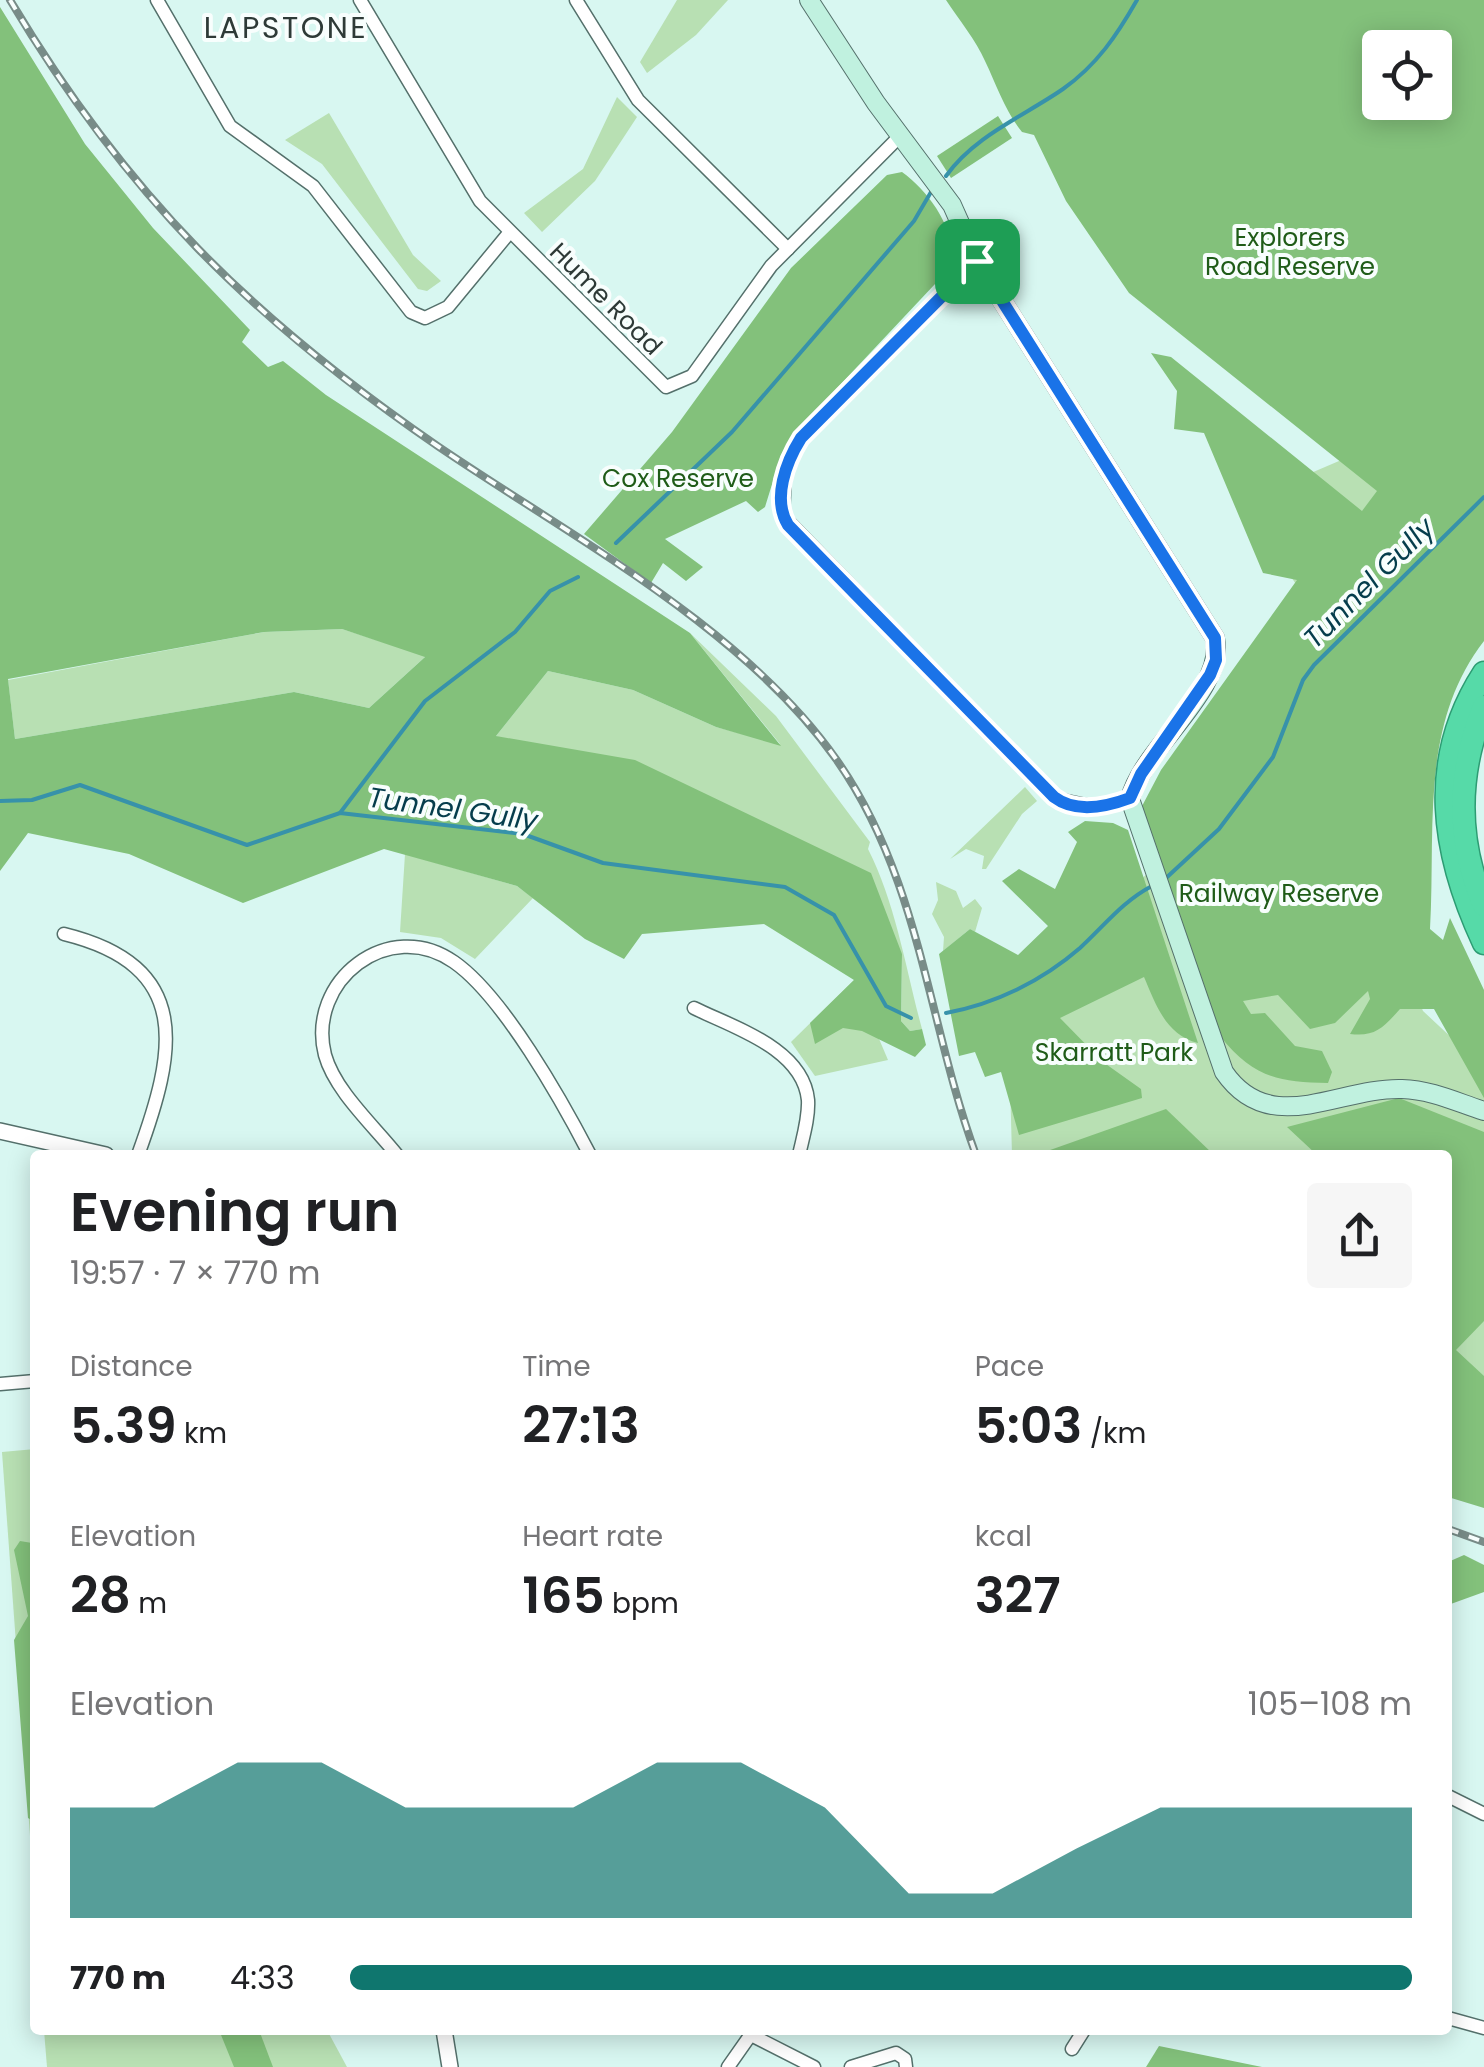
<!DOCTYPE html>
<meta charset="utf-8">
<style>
:root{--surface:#fff;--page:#f6f6f6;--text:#202124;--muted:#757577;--accent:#0f766e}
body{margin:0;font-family:Poppins,sans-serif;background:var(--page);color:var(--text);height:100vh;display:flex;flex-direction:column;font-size:38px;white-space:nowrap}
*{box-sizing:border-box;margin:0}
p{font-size:32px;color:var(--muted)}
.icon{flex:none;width:55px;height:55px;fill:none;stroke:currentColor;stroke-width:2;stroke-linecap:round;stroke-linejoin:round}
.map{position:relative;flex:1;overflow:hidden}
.details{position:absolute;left:30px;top:1150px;width:1422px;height:885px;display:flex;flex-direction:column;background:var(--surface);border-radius:10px;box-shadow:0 5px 25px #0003}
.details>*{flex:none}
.tools{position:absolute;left:1362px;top:30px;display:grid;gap:20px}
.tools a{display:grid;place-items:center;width:90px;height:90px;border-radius:10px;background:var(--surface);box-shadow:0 5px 25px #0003;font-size:50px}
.pin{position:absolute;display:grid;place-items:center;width:85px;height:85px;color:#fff;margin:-42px;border-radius:20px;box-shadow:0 5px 15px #0006}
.round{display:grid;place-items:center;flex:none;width:105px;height:105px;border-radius:10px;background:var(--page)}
.summary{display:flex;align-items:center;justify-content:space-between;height:170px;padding:0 40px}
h1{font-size:55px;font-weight:600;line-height:75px}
.figures{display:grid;grid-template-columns:repeat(3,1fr);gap:15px;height:170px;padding:10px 40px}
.figures div{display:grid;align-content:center}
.figures b{font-size:50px;font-weight:600}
.figures small{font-size:28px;font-weight:400}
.figures p{font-size:28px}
.chart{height:280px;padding:20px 40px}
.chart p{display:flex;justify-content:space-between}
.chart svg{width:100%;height:180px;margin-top:10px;fill:var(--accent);opacity:.7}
ul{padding:0 40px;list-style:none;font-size:32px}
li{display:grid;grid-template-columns:160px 120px 1fr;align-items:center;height:75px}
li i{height:25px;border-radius:12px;background:var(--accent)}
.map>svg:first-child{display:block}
.green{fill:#b8e0b3}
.forest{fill:#83c17b;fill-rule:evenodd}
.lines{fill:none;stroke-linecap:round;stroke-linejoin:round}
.stream{stroke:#3792aa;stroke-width:4}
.minor-casing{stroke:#54706b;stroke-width:15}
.tertiary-casing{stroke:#54706b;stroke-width:18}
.secondary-casing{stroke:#54706b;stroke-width:20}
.trunk-casing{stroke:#2d9c73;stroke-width:25}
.minor{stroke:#fff;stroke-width:12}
.tertiary{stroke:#fff;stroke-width:15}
.secondary{stroke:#c0f1df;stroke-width:18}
.trunk{stroke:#56daa8;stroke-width:22}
.rail-casing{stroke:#788c88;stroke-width:8}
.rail{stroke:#f8fefd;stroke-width:4;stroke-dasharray:11;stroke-linecap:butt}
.route-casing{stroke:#fff;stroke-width:20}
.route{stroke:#1a73e8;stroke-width:12}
.labels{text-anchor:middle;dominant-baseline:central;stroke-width:8;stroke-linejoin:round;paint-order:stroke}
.park-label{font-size:25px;fill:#1f5c18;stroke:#f8fefd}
.street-label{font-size:25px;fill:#2e3a37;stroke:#f8fefd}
.water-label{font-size:28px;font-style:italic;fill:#053d4c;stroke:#f8fefd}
.quarter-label{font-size:30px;letter-spacing:2.5px;fill:#2e3a37;stroke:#f8fefd}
</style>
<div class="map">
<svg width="1484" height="2067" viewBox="0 0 1484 2067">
<rect width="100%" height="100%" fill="#d8f7f1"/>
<g class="green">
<polygon points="677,0 728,0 696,35 647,73 640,62"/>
<polygon points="617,97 637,117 595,181 542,232 524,213 583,169"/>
<polygon points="329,113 413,255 441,281 427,291 418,289 322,164 285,140"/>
<polygon points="1484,399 1402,960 1423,1011 1484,1068 1484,1491 1448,1478 1448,1155 1012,1155 1008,1009 1157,864 1328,634 1243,502"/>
<polygon points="342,629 426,656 369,708 294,692 15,739 8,680 264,632"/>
<path d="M690 633 776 716 870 842 868 849C896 904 906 970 922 1029L910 1031 901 1021 902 954 496 736 548 671 633 690 716 727 780 744Z"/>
<polygon points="1025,787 1037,801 1022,814 986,869 982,869 984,856 966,849 950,859"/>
<polygon points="405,854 517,886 533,898 475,959 441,938 400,932"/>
<polygon points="936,882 956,891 963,908 975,899 982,908 975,932 970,929 943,951 944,937 932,914 938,900"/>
<polygon points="854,980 888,1060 815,1076 791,1042"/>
<polygon points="35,1449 35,1904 2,1452"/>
<polygon points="44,2030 327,2030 347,2067 47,2067"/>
</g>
<g class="forest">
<path d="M946 0H1484V641C1419 725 1436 830 1430 929L1443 940 1450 918 1484 990V1098L1434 1009H1400C1383 1028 1375 1037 1350 1034L1370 999 1368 991 1335 1023 1310 1029 1278 995 1243 1001 1251 1014 1265 1013 1295 1046 1322 1051 1332 1072 1328 1083C1277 1082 1253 1077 1220 1036L1141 808 1161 770 1297 580 1263 573 1204 433 1174 429 1177 391 1151 353 1171 357 1362 511 1377 491 1129 293 1066 201 1034 135 1022 132C1005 111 997 86 985 61 976 40 959 20 946 0ZM1380 48H1435V102H1380Z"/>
<path d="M0 7 85 144 153 228 250 330 242 342 268 367 283 361 326 395 690 633 781 746 716 727 633 690 548 671 496 736 635 760 871 873 902 954 901 1021 910 1031 922 1029 926 1045 915 1057 862 1031 843 1028 815 1044 810 1023 854 980 764 924 642 934 624 959 585 939 517 886 384 849 243 903 129 854 28 833 0 871ZM342 629 425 657 369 708 294 692 15 739 8 679 264 632Z"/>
<polygon points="998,116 1012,138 951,178 937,156"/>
<path d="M902 172C930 192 958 232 951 267L794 434 781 455 765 507 758 512 746 501 665 539 703 567 686 581 663 563 651 583 584 534 672 432 791 268 887 175Z"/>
<path d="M1085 821 1113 823 1128 830 1198 1043C1166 1035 1156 1005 1144 977L1060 1018 1103 1062 1141 1089 1142 1098 1019 1135 1001 1072 985 1077 975 1052 959 1056 939 954 970 929 1018 955 1048 926 1002 881 1019 869 1055 889 1077 842 1068 832Z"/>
<polygon points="1399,1098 1484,1132 1484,1321 1456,1350 1484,1376 1484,1508 1448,1497 1448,1155 1317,1155 1287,1127"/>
<polygon points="1166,1109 1214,1155 1036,1155"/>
<polygon points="20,1541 32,1543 35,1550 35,1822 28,1818 14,1640 28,1616 14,1550"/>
<polygon points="1464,1555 1484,1565 1484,1592 1448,1605 1448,1562"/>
<polygon points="219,2030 259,2030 273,2067 234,2067"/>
<polygon points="1159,2046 1262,2067 1146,2067"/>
</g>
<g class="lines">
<g class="stream">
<path d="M946 176C974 136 1024 116 1063 89 1097 65 1117 35 1137 0"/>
<polyline points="616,543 732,432 914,221 931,192"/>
<polyline points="0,801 32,800 80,785 247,845 340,813 523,834 603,863 785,887 834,915 886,1006 911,1018"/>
<polyline points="340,813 425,701 515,632 550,591 578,577"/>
<polyline points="1165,879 1219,829 1273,757 1303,680 1314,665 1484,497"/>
<path d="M946 1013C995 1004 1042 981 1080 948 1104 926 1123 901 1152 886"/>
</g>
<defs>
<g id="minor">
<polyline points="157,0 230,126 313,186 411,312 425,318 448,307 509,233"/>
<polyline points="360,0 480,201 666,387 692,376 771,266 899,137"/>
<polyline points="576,0 638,100 788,249"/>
<polyline points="977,261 801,438 785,471 783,516 1057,799 1095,807 1130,799"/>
<path d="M64 934C194 966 176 1051 138 1155"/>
<path d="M694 1008C732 1027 803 1048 808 1100 809 1118 803 1137 799 1155"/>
<path d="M397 1155C374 1126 335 1091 325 1055 306 981 389 916 454 962 503 996 562 1101 590 1155"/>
<polyline points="0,1384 35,1381"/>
<polyline points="1448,1796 1484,1814"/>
<polyline points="1448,2018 1484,2028"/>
<polyline points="751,2035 814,2067"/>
<polyline points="1072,2049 1084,2030"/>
<polyline points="728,2067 754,2030"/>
<polyline points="851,2067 896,2053 905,2059 906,2067"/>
</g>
<g id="tertiary">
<polyline points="0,1131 106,1155"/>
<polyline points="444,2030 450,2067"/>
</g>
<path id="secondary" d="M809 0 876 103 952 205 977 261 1215 638C1226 691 1143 747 1130 799L1224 1072C1270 1139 1339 1087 1402 1089 1432 1090 1456 1102 1484 1111"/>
<g id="trunk">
<path d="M1484 673C1427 761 1442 853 1484 943"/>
<path d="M1484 707C1457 773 1456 839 1484 905"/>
</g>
</defs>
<use href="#minor" class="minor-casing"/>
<use href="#tertiary" class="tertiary-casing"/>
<use href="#secondary" class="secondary-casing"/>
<use href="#trunk" class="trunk-casing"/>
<use href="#minor" class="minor"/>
<use href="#tertiary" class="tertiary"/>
<use href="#secondary" class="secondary"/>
<use href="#trunk" class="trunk"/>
<defs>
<g id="rail">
<path d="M10 0C126 195 252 319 439 447 570 536 744 628 836 759 921 880 927 1021 976 1155"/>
<polyline points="1448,1529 1484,1542"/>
</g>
</defs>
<use href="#rail" class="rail-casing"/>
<use href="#rail" class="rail"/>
</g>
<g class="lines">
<defs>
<path id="route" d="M977 261 1215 638 1216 660 1210 675 1141 774 1130 798C1106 807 1075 813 1054 797L788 525C772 499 786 462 801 438Z"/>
</defs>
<use href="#route" class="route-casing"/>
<use href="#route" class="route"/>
</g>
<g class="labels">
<g class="park-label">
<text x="1290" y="237">Explorers<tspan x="1290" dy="29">Road Reserve</tspan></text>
<text x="678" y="478">Cox Reserve</text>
<text x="1279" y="893">Railway Reserve</text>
<text x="1114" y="1052">Skarratt Park</text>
</g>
<g class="street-label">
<text transform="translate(606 299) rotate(45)">Hume Road</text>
</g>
<g class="water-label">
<text transform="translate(1369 583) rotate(-45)">Tunnel Gully</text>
<text transform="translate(453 809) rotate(8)">Tunnel Gully</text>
</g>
<g class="quarter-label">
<text x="286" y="27">LAPSTONE</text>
</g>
</g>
</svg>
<div class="tools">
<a><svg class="icon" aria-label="locate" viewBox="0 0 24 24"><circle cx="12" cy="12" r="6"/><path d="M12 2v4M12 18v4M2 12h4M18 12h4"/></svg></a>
</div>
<div class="pin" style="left:977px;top:261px;background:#1e9e55"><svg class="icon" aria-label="arrive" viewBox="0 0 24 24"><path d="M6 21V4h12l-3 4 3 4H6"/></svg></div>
<section class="details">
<div class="summary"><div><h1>Evening run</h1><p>19:57 · 7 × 770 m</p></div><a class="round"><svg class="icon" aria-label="share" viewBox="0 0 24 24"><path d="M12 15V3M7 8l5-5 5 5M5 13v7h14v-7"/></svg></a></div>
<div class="figures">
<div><p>Distance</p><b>5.39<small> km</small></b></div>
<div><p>Time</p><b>27:13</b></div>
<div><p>Pace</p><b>5:03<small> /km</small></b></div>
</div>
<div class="figures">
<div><p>Elevation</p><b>28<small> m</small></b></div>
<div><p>Heart rate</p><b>165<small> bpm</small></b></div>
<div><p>kcal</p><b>327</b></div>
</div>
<div class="chart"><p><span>Elevation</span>105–108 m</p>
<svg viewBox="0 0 160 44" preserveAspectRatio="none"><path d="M0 44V17L10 17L20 6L30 6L40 17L50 17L60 17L70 6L80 6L90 17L100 38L110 38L120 27L130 17L140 17L150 17L160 17V44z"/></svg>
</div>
<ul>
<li><b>770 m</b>4:33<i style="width:100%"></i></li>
</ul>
</section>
</div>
